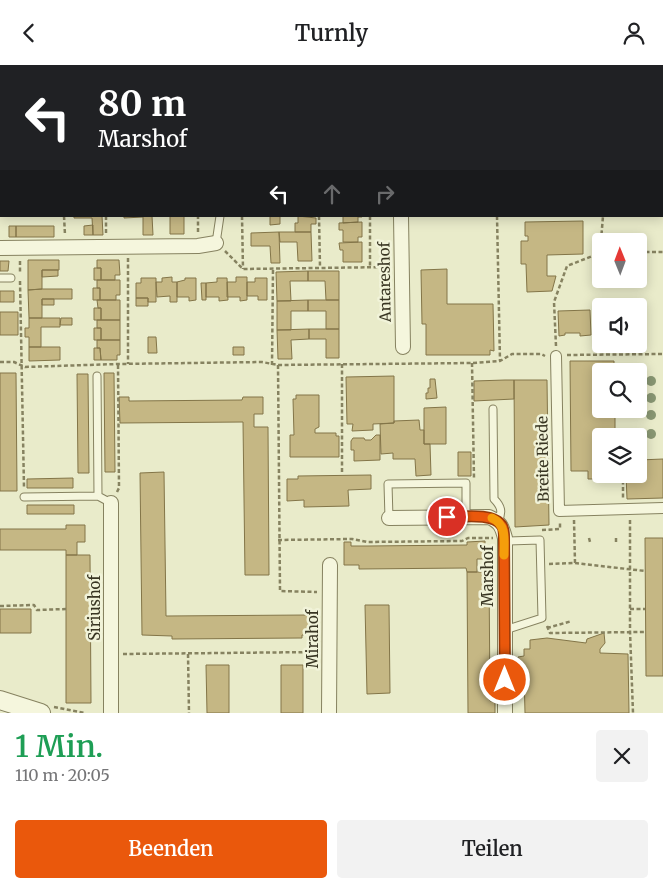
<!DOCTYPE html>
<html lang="de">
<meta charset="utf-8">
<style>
body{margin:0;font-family:Merriweather,serif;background:#f2f2f2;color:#202124;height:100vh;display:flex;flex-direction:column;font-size:19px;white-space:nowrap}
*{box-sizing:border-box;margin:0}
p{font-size:16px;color:#757577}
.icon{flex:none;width:28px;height:28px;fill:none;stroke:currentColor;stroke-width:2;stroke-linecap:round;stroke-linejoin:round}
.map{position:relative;height:648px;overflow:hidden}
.panel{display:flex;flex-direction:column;background:#fff;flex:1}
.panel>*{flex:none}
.top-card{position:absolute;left:0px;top:0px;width:664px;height:152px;box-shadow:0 2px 12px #0003;background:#202124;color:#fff;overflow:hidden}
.needle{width:32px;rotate:359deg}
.fabs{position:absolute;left:592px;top:168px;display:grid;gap:10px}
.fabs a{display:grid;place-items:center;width:55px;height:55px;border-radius:5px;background:#fff;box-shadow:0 2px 12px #0003;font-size:25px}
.pin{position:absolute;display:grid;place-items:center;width:42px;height:42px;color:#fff;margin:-21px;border:2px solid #fff;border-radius:50%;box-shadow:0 1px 5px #0007}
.me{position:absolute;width:55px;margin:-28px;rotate:0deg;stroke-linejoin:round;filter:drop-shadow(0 0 4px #0008)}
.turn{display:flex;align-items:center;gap:18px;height:105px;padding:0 15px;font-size:22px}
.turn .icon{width:65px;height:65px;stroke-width:2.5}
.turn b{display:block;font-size:35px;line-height:42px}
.lanes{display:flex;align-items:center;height:48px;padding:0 15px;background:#0003;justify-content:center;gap:25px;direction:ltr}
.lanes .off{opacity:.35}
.round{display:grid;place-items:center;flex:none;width:52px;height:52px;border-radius:5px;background:#f2f2f2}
.head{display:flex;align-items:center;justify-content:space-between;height:85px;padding:0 15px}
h1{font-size:30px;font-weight:600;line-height:38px;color:#1e9e55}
.primary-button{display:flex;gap:10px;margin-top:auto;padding:10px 15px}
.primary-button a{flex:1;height:58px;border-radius:5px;background:#ea580c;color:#fff;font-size:20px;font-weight:600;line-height:58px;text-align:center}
.primary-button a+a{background:#f2f2f2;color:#202124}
header{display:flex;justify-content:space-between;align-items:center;height:65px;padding:0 15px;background:#fff;font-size:22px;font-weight:600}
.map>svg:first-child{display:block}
.building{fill:#c5b784;stroke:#837548}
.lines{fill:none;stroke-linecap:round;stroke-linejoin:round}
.service-casing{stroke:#868260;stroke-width:9}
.pedestrian-casing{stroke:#868260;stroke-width:12}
.minor-casing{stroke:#868260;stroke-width:16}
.tertiary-casing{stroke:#868260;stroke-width:20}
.path{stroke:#868260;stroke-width:2.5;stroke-dasharray:4 2.5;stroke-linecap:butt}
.service{stroke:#f5f6dd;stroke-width:7}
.pedestrian{stroke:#f5f6dd;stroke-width:10}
.minor{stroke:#f5f6dd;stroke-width:14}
.tertiary{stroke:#f5f6dd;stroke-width:18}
.tree{fill:#899773}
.route-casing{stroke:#983908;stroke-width:12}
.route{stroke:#ea580c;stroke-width:9}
.slow{stroke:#f59e0b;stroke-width:9}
.labels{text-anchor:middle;stroke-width:5;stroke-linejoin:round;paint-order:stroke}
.street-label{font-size:15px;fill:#383522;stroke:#f1f3d9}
</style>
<header><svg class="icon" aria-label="back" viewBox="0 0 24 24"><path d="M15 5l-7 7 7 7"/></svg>Turnly<svg class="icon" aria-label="person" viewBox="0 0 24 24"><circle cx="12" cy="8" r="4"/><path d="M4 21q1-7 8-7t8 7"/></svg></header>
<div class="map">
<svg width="663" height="648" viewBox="0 0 663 648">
<rect width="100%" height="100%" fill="#e9ebca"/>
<!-- building -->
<path class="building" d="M487,0H578V1H487Z
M74,151H102L103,170H93L92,153H74Z
M124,151H152L153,170H143V152L124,153Z
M170,151H184V169H170Z
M270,151H280V159L270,160Z
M298,151L316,153V159H311V167H295V158H298Z
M343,151H362V152H358V157L343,158Z
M583,156V189L547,190V211H556L552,226L527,227L526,199H521V176H528V171H525V157Z
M362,157V172H358V177H343V165H339V158Z
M93,160V170H84V161Z
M9,161H16V172H9Z
M16,161H54V172H16Z
M279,167L280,198H271L270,181H251V168Z
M279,167H311L312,196H298L297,177H280Z
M362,177V197H343V185H340L339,178Z
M28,195H59V205H42V224L28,225Z
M97,195H119L120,210H115V215H101V203H97Z
M0,196H9L8,206H0Z
M94,203H101V215H94Z
M447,204V239H493L494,286L490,285V290H426V259H422L421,205Z
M42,205H58V211L42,212Z
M308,206H339V235H326L325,216H308Z
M308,206V216H290L291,236H277L276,207Z
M172,212V217H177V237H170V231L157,232L156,217H162V213Z
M236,212H247V235L240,236V232H227V217H236Z
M141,213H156V237H148V233H136V218H141Z
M185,213H196V235L189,236V232H177V217L185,215Z
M217,213H227L228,235L219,236V232H206V218L217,217Z
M255,213H267V235H258V231H247V217H255Z
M97,215H120V230H116V235H100V223H97Z
M201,218H206V235H202Z
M93,223H100V235H93Z
M42,224H72V234H42V253H29L28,225Z
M0,226H14V237H0Z
M136,233H148V241H136Z
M42,234H54V240H42Z
M97,235H120V255H101V243H98Z
M308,235H339V264H326V246H308Z
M308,235V246H291V265H277V236Z
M94,243H101V255H94Z
M590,245L591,270L580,271V268H565V270L559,271L558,246Z
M0,247H18V270H0Z
M29,253H60V262H41V282H29V272H25V263H29Z
M61,253H72V260H60Z
M97,255H120V275H101V263H97Z
M94,263H101V275H94Z
M309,264H339V293H326V274H309Z
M309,264V274L291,275L292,294H278L277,265Z
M148,272H156L157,288H148Z
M97,275H120V290H117V295H101L100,283H97Z
M29,282H60V295L29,296Z
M233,282H244V290H233Z
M94,283H100L101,295H94Z
M570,296H614V306H601V344H615V371H601V409H612V414H588V406H571Z
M0,308H16L17,426H0Z
M104,308H114L115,407H105Z
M77,309H88L89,408H78Z
M394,311V358L373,359V365L352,366L353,359H347L346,312Z
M430,314H435L437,333L426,334V328H428V323H430Z
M505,315H514V334L474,336V316Z
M514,315H547L549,460L515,462Z
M296,330H319V362L315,364V368H336V371H339V392H290V370H294L293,334H296Z
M119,332H129V336L242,335L243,332H263V349H254V362H268L269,510H245L243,357L120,358Z
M446,342V379H424V343Z
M419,355L420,365H424V379H430L431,410L416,411L415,394H393V388L381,389L380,359L394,358V356Z
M376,370H380V395L354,396V385H351V376L353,373H364L365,375H371Z
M458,387H471V411H458Z
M663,394V433L627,434L626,409H639V395Z
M164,407L166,551L307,550V546H315V570H302V573L172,574V571L142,570L140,408Z
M371,410V424L348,425L349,441L304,442V435L287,436V414H298V411Z
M73,413V423H27V414Z
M27,440H74V449H27Z
M66,460H85V477H77V490H66V485H0V464H66Z
M645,473H663V611H646Z
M485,476V494H477V507H467L466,503L359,504V500H344V477H351V481H368L467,480V477Z
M66,490H90L91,638H66Z
M467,507H489L490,636H495V648H468Z
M365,540H389L390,628L367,629Z
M0,544H31V568H0Z
M604,568L605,578L600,584V588L628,589L629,648H525L524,608L518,607V592L524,591V584H530V575L547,573L586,578L587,574Z
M206,600H229V648H207Z
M281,600H303V648H281Z"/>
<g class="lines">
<!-- service casing -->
<g class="service-casing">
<path id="service" d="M216,178L220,151
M0,213H11
M97,311L98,431
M493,344L494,434C501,441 503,447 498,456
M24,432L98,431L111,438
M389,453L388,419L466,418V452
M504,476L540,475L542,553L505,565"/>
</g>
<!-- pedestrian casing -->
<g class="pedestrian-casing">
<path id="pedestrian" d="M556,291L559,446L663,443"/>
</g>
<!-- minor casing -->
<g class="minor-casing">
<path id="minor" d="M594,0V1
M401,151L403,282
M0,183L198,181L216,178
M111,438V648
M389,453L489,452C500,457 502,461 505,473V648
M329,648L330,500"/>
</g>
<!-- tertiary casing -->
<g class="tertiary-casing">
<path id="tertiary" d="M107,0L110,1
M662,118H663
M0,635L41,648"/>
</g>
<!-- path -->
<path class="path" d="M249,0V1
M376,0V1
M473,0V1
M34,1V0
M662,27H663
M0,55H1
M0,130H1
M64,151L65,170
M106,151V170
M242,151L243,204
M319,151L320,202
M370,151V202
M497,151L500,296
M198,167V151
M225,186L243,204L390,202
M639,187H663
M128,193V299
M20,196V208
M20,216L24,423
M556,281L554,237L567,201L600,188L603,151
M567,290L663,289
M0,297H14L25,302L118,299L262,297L278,300L472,298L500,296L512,289H541L545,291
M472,298L474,414
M342,299V408
M272,300L273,204
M278,300L280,526L317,527
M623,409V435
M117,427L119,423L118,299
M574,455L575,498
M630,455V566L633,648
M542,465L560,464V457
M589,473L590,477
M278,475L352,474L367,477L462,476L468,473H493
M616,477V473
M549,499L575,498L645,506
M0,541L34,540L37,545L66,544
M90,544H100
M630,544H645
M547,561L550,568L645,567
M547,563L572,556
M123,589L317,587
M188,589L189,648
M54,642L85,648"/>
<!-- service -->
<use href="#service" class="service"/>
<!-- pedestrian -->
<use href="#pedestrian" class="pedestrian"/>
<!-- minor -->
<use href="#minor" class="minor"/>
<!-- tertiary -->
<use href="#tertiary" class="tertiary"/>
</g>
<!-- trees -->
<g class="tree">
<circle cx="651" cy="316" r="5"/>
<circle cx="651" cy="333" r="5"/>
<circle cx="651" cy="350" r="5"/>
<circle cx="651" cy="369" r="5"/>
</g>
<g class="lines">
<!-- route casing -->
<g class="route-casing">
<path id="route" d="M447,452C461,452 494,447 502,461C504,464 504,469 504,473L505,615"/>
</g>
<!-- route -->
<use href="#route" class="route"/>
<!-- slow -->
<path class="slow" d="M492,453C507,460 504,475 504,490"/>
</g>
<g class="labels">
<!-- street labels -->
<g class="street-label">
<text transform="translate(385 217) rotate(-91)" y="5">Antareshof</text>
<text transform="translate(543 394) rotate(-91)" y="5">Breite Riede</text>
<text transform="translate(488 511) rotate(-90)" y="5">Marshof</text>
<text transform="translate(95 543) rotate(-90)" y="5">Siriushof</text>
<text transform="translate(313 574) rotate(-90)" y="5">Mirahof</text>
</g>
</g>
</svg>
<div class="fabs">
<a><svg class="needle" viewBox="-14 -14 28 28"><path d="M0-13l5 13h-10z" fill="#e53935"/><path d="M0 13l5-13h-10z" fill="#757577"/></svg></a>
<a><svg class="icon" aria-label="sound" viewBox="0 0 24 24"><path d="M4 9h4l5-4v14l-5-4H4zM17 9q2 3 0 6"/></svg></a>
<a><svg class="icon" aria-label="search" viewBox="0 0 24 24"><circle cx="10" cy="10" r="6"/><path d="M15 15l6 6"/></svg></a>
<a><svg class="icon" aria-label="layers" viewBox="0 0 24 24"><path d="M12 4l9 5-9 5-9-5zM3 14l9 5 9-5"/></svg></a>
</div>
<div class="pin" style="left:447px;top:452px;background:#d93025"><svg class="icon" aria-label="arrive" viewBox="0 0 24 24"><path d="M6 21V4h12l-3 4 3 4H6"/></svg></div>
<svg class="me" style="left:505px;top:615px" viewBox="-20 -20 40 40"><circle r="17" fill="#ea580c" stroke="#fff" stroke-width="3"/><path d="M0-11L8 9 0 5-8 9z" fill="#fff"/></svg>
<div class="top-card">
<div class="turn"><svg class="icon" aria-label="left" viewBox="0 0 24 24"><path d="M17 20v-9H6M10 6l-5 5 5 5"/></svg><div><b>80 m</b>Marshof</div></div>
<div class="lanes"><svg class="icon" aria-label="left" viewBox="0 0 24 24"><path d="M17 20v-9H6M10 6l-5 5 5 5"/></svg><svg class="icon off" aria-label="ahead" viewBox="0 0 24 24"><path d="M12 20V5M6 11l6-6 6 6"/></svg><svg class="icon off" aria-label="right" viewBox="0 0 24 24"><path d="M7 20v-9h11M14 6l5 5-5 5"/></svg></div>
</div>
</div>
<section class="panel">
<div class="head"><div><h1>1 Min.</h1><p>110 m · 20:05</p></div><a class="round"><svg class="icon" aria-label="close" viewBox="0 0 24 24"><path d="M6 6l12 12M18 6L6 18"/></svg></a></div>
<div class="primary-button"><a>Beenden</a><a>Teilen</a></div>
</section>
